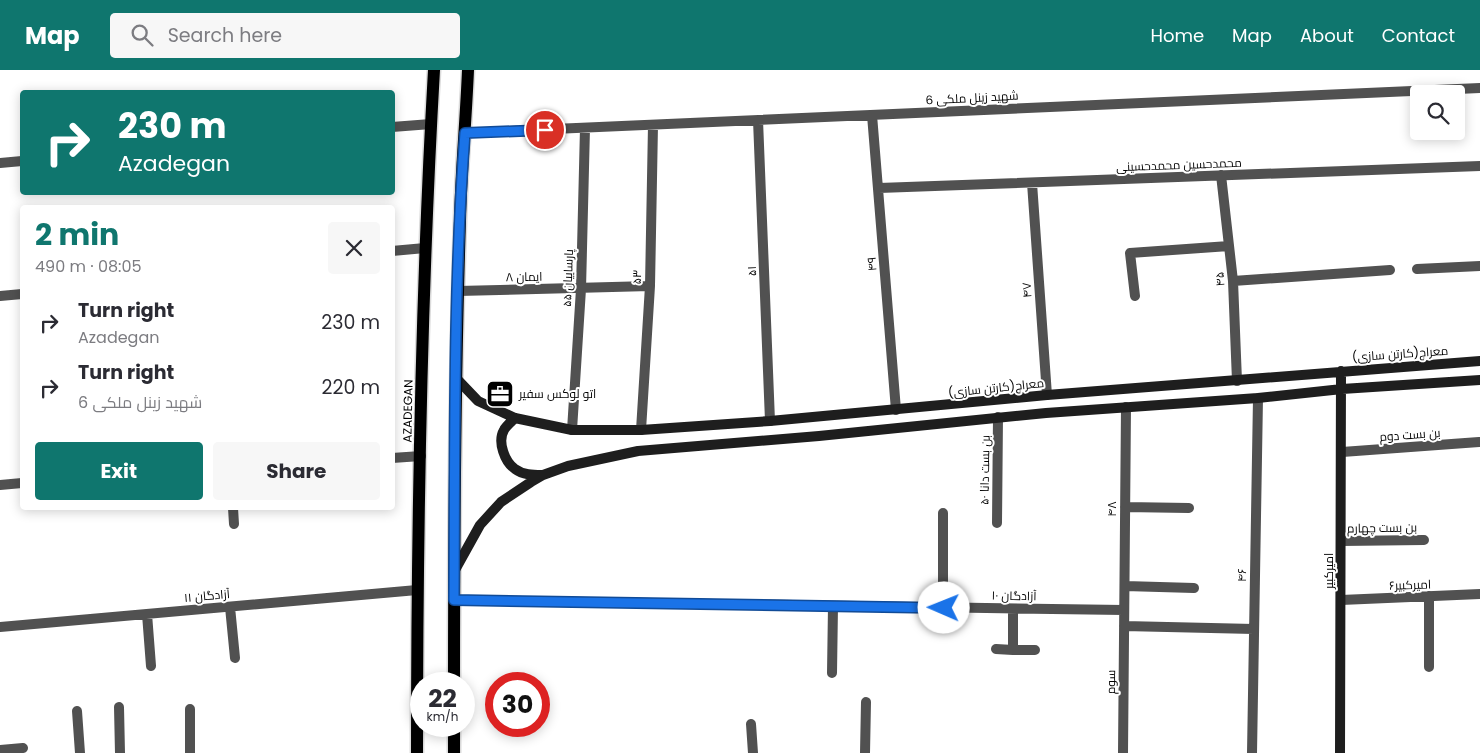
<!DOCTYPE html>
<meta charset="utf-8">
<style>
body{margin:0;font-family:Poppins,Cairo,sans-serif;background:#f7f7f7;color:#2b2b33;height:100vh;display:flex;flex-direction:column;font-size:19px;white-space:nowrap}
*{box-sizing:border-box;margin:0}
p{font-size:16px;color:#7c7c81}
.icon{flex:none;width:28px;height:28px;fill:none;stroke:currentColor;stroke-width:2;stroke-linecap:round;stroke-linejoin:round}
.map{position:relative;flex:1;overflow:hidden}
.drawer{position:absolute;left:20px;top:135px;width:375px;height:305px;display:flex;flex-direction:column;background:#fff;border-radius:5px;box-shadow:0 2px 12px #0003}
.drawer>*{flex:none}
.banner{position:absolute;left:20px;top:20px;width:375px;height:105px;border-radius:5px;box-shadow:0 2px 12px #0003;background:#0f766e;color:#fff;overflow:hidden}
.controls{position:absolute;left:1410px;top:15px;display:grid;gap:10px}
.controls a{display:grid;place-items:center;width:55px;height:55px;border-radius:5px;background:#fff;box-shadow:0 2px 12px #0003;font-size:25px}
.speed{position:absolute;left:410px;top:602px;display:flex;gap:10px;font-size:25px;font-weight:700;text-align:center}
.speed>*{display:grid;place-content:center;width:65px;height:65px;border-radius:50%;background:#fff;box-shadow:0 2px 12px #0003;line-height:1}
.speed small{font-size:12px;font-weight:400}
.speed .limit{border:8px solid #d22;background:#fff;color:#111}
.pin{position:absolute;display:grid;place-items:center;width:42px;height:42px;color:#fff;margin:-21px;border:2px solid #fff;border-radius:50%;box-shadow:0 1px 5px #0007}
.me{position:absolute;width:55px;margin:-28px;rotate:271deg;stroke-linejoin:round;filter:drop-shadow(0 0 4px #0008)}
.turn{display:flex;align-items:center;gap:18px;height:105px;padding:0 15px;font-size:22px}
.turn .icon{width:65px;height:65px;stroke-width:2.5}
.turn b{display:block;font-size:35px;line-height:42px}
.round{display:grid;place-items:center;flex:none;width:52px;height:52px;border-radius:5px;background:#f7f7f7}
.headline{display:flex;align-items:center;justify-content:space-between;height:85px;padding:0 15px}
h1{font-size:30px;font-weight:700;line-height:38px;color:#0f766e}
.button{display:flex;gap:10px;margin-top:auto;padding:10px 15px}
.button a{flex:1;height:58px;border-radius:5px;background:#0f766e;color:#fff;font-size:20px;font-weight:700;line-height:58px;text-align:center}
.button a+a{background:#f7f7f7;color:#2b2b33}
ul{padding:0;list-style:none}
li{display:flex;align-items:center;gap:15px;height:65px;padding:0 15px}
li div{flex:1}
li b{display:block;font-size:19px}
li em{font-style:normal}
header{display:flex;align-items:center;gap:30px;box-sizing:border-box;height:70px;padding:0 25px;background:#0f766e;color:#fff}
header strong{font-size:24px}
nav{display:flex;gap:28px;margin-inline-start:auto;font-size:18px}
.search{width:350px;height:45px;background:#f7f7f7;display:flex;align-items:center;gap:12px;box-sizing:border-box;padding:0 18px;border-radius:5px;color:#7c7c81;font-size:19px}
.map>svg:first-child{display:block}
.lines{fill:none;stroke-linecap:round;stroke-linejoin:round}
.primary-casing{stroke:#dbdbdb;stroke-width:15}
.street{stroke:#515151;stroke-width:10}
.secondary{stroke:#1e1e1e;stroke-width:10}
.primary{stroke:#000;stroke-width:12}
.route-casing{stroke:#114b97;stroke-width:12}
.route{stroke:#1a73e8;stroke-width:9}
.labels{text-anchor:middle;stroke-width:4;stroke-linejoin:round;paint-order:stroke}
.street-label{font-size:12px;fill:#000;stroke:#fff}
.poi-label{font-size:12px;fill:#000;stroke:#fff;text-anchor:start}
</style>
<header>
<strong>Map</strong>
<div class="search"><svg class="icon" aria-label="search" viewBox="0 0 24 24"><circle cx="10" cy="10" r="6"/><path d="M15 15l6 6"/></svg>Search here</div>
<nav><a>Home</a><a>Map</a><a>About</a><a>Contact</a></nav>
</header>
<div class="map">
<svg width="1480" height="683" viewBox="0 0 1480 683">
<rect width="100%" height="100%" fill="#fff"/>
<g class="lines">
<!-- primary casing -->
<g class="primary-casing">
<path id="primary" d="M454,614C454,460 455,305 460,151C461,101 466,50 468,0
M417,683C417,455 421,227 434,0
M454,683V656"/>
</g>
<!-- street -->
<path class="street" d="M872,45L896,340
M758,50L770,351
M392,57L431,54
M465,63L1480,18
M0,93L22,91
M1221,105L1233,211L1237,311
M1032,113L1047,325
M879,118L1480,96
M392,181L425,178
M1417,199L1480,196
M1233,211L1390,200
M458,221L650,216
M0,226L22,224
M1135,226L1130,183L1229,176
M572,360L581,219L585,58
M641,360L650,216L653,55
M1342,382L1479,372
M392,388L421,386
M0,415L22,413
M1125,437L1189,438
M233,438L234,454
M943,443V537
M997,453L998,347
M1341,471L1424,470
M1125,516L1194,518
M1429,526V597
M454,530L1124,540
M1341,530L1480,524
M230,537L235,588
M147,544L151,596
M1124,556L1254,559
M0,557L417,520
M996,579L1013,580V539
M1013,580H1035
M832,603L833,536
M119,637L120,683
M190,639V683
M77,641L80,683
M751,654L753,683
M0,680L23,678
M865,683L866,632
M1123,683L1126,337
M1252,683L1258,328"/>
<!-- secondary -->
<path class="secondary" d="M456,308L478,331L515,348L572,360H641L770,351L1047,325L1480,291
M515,348C511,352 506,356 504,360C497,372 505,392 515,399C523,405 533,405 542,405
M455,500L480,455L501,432L531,412L543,405L568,396L638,381L819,366L1046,343L1258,328L1342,319L1480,310
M1340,683L1341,301"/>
<!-- primary -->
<use href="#primary" class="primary"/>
</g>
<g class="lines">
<!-- route casing -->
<g class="route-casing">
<path id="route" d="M545,60L465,63C453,218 455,374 454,530L944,538"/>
</g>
<!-- route -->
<use href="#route" class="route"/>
</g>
<!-- icons -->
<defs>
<g id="office-square" transform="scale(1.4375)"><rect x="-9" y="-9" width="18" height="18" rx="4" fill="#000" stroke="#fff"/><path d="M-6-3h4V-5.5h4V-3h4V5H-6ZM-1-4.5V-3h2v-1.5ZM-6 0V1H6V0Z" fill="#fff"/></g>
</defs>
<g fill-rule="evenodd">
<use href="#office-square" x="500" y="324"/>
</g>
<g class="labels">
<!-- street labels -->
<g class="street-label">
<text transform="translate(972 28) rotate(-3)" y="4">6 شهید زینل ملکی</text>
<text transform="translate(1179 95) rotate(-2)" y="4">محمدحسین محمدحسینی</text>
<text transform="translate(872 194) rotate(-95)" y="4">۴۹</text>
<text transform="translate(752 201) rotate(-92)" y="4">۵۱</text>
<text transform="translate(524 207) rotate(-1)" y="4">۸ ایمان</text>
<text transform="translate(637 207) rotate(-88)" y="4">۵۳</text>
<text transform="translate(568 208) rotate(-88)" y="4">پارساییان ۵۵</text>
<text transform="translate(1220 209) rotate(-95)" y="4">۴۵</text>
<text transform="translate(1027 220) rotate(-94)" y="4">۴۷</text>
<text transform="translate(1400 284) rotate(-4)" y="4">معراج(کارتن سازی)</text>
<text transform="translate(996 318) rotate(-6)" y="4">معراج(کارتن سازی)</text>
<text transform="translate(408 341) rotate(-89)" y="4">AZADEGAN</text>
<text transform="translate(1410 365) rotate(-4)" y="4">بن بست دوم</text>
<text transform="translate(985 400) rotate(-89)" y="4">بن بست دانا ۵۰</text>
<text transform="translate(1112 439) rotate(-90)" y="4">۴۸</text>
<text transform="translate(1382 458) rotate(-1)" y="4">بن بست چهارم</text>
<text transform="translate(1329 501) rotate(-90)" y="4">امیرکبیر</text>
<text transform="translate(1242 505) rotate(-89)" y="4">۴۶</text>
<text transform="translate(1410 515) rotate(-2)" y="4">امیرکبیر۶</text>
<text transform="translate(207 526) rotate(-5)" y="4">۱۱ آزادگان</text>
<text transform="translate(1014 526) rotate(1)" y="4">۱۰ آزادگان</text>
<text transform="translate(1111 612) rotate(-89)" y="4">سوم</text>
</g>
<!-- poi labels -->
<g class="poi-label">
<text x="519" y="328">اتو لوکس سفیر</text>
</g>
</g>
</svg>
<div class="controls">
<a><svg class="icon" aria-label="search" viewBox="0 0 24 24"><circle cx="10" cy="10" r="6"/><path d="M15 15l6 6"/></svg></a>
</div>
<div class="speed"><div>22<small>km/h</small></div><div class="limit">30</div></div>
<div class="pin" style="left:545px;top:60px;background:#d93025"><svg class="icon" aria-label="arrive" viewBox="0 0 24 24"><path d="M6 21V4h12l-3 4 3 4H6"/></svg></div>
<svg class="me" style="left:944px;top:538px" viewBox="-20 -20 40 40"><circle r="19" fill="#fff"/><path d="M0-13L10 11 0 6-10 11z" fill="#1a73e8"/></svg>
<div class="banner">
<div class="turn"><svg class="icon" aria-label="right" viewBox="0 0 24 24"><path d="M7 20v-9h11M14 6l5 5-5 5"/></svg><div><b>230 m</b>Azadegan</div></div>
</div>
<section class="drawer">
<div class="headline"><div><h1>2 min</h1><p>490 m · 08:05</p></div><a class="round"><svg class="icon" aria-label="close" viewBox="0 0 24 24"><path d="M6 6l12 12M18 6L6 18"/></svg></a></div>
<ul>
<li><svg class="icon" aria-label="right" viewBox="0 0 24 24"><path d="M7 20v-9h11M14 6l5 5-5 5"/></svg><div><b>Turn right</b><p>Azadegan</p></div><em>230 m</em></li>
<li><svg class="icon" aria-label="right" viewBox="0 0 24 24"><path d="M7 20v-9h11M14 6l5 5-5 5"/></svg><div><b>Turn right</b><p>6 شهید زینل ملکی</p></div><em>220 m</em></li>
</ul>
<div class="button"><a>Exit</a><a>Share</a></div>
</section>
</div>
